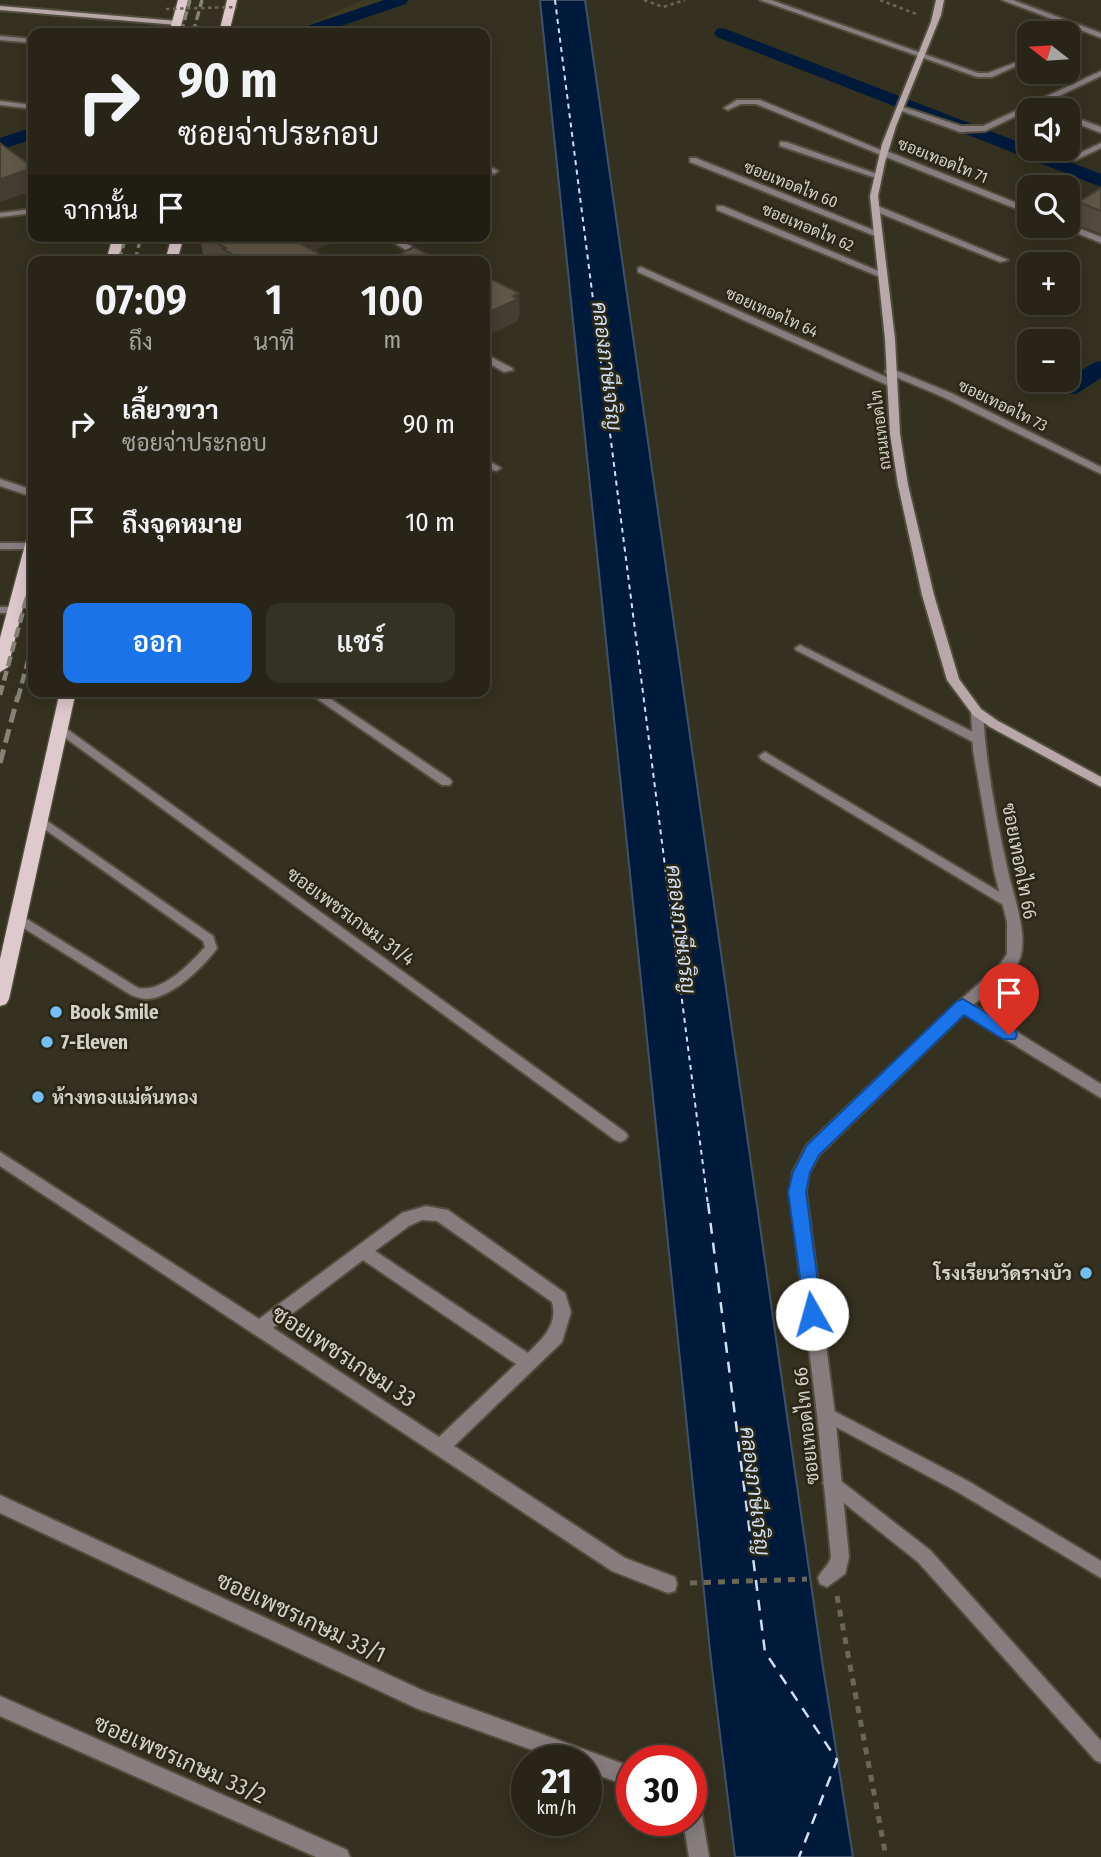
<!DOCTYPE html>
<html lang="th">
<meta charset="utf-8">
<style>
body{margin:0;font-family:"Fira Sans Condensed",Sarabun,sans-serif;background:#343125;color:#f1f3f6;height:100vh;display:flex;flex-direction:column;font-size:26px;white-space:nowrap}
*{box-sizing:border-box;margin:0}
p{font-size:23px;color:#a5a5a2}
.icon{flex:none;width:38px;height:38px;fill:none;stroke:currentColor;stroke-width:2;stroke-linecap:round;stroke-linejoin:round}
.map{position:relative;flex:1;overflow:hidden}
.details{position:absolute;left:28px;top:256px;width:462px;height:441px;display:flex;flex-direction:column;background:#282518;border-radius:14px;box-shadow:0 4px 18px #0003,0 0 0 2px #444237}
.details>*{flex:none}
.banner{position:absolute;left:28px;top:28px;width:462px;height:214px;border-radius:14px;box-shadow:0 4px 18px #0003,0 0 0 2px #444237;background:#282518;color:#f1f3f6;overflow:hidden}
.needle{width:46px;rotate:287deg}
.buttons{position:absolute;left:1017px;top:21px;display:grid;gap:14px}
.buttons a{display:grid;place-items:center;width:63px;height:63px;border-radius:14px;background:#282518;box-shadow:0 4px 18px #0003,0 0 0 2px #444237;font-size:35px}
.speed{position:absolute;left:511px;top:1745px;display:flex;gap:14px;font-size:35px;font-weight:700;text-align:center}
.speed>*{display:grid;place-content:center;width:91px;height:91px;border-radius:50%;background:#282518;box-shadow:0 4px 18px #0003,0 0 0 2px #444237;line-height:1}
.speed small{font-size:18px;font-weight:400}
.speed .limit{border:10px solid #d22;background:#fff;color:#111}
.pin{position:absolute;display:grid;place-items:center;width:60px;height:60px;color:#fff;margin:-72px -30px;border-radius:50% 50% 50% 0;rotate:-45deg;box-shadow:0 0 7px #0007}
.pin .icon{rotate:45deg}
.me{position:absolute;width:77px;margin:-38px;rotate:353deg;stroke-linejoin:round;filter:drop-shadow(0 0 5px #0008)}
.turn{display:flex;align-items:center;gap:24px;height:147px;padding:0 35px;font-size:32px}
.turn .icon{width:91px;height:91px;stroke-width:2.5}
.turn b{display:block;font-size:49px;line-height:60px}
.then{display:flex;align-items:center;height:66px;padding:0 35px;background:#0003;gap:14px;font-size:26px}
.eta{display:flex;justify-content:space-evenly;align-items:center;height:119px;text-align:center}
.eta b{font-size:42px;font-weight:600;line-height:49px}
.button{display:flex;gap:14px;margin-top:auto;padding:14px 35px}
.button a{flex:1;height:80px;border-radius:14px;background:#1a73e8;color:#fff;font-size:28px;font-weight:600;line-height:80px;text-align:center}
.button a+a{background:#343125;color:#f1f3f6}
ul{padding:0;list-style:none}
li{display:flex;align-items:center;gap:21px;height:98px;padding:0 35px}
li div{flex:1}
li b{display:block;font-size:26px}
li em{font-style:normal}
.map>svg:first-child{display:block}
.built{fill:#3f3a22}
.water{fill:#001a3c;stroke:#405166;stroke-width:2}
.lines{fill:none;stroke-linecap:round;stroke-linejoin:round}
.canal{fill:#001a3c;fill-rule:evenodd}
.ferry-far1{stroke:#d0dff2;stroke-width:2;stroke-dasharray:5 4.5;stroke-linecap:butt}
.ferry{stroke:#d0dff2;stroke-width:2.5;stroke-dasharray:11 9;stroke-linecap:butt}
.lane-casing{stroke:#524e3e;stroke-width:4}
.street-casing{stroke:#524e3e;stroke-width:4}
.secondary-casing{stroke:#524e3e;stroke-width:4}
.primary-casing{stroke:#524e3e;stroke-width:3}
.path-far1{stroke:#6a6758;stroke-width:2.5;stroke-dasharray:3.5 3.5;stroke-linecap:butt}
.path{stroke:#6a6758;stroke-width:5;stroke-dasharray:7 7;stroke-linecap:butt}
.lane{fill:#877d7e;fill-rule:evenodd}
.street{fill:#877d7e;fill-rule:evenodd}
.secondary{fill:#b8a8aa;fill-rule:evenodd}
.primary{fill:#dec9cc;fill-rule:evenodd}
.rail-far2{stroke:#868376;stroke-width:3.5;stroke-dasharray:9 4.5;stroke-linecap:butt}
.rail-far1{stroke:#868376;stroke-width:4.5;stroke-dasharray:10 5;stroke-linecap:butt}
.rail{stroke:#868376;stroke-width:5;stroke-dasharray:14 7;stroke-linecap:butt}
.path-bridge{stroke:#6a6758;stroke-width:2.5;stroke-dasharray:3.5 3.5;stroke-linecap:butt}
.wall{fill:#534b3d}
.shaded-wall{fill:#443d32}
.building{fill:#615747;stroke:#443d32;stroke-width:2}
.route{fill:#1a73e8;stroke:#114b97;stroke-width:2}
.poi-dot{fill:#74c0f6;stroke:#2b2717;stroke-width:2.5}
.labels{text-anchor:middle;stroke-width:5;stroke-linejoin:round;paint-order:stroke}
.far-street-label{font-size:16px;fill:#d4d2c8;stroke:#2b2717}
.street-label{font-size:19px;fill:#d4d2c8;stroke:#2b2717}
.poi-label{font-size:19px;font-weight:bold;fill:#d4d2c8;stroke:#2b2717;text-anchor:start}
.water-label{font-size:21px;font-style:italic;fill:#d0dff2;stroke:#2b2717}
.near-street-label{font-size:23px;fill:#d4d2c8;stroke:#2b2717}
</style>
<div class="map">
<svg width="1101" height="1857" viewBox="0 0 1101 1857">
<rect width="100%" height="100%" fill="#353120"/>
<!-- built -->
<path class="built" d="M363,0H386L329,33H288Z"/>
<!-- water -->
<path class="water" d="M540,0H585L822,1661L853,1857H735L711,1660Z"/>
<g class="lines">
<!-- canal -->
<path class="canal" d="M384,0H408L406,4L320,33H295L298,29Z
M723,28L1029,146V149H1036L1101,174V187L717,37L714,33L717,29Z
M33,127V139L0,150V138Z
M1101,361V378L1076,394H1060L1057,389L1060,384L1093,363Z"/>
<!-- ferry-far1 -->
<path class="ferry-far1" d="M555,0L708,1205"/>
<!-- ferry -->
<path class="ferry" d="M708,1203L765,1652L837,1760L799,1857"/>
<!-- lane casing -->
<g class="lane-casing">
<path id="lane" d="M737,100H760L888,153L881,155L756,104H741L728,110L724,108Z
M0,101L33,105V109L0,105Z
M780,142H786L880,175L873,177L780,146Z
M1101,143V148L1076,160L1069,158Z
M33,209V213L0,217V213Z
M0,543H32L33,549H0Z
M0,607H16L21,610L16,613H0Z
M800,645L983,737L985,740L983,743H975L796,650L795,648Z
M306,691H319L450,779L452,782L450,785H442Z
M765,752L1013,900L1015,903L1013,906H1005L761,759L759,756Z
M40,816L213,936L217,948L215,951C201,969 171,998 147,999C142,999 136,997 131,995L14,922L12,919L14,916H22L138,988C162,993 190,964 205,947L203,941L36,823L34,820Z
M826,1407L968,1481L1101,1561V1578L956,1491L821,1419L818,1414L821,1409Z
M831,1476L837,1478L930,1550L1101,1741V1763L1095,1760L918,1562L825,1488L823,1483L825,1478Z"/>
</g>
<!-- street casing -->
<g class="street-casing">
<path id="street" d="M760,0H771L978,73H988L1017,62L1021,64L992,77H977Z
M1002,0H1013L1101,33V38Z
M0,36L33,39V43L0,40Z
M1101,71V76L985,131L960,132L896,109L903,107L961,126H983Z
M1068,115L1101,127V133L1068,120Z
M884,150L1029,208V214L881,155V151Z
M690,158H696L883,234L875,236L690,162Z
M485,164L498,171L494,174L485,170Z
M717,206H723L888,275L880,277L717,210Z
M872,206H878L1008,260L1000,262L872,210Z
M1068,224L1101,237V243L1060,226Z
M383,236H394L435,261H424Z
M641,267L895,381L896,383L887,385L638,272V268Z
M485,354L512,368L513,370L504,372L485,361Z
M890,368L951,393L1101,467V474L943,397L886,373L885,371Z
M485,459L501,468L496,471L485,466Z
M0,479L33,490V497L0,486Z
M977,708L983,712C986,765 996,819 1008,871C1013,894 1027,931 1021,955C1016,975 988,992 973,1005L1101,1084V1098L964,1014L819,1155L809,1173L806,1192L835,1414L849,1557L845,1574L827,1587L820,1584L818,1578C821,1570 829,1566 831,1557L817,1414L790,1192L793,1172L807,1145L958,1002L999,966L1007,954V922L994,871L973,750L971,712Z
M60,724L625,1132L628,1136L625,1140L620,1142L615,1140L56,731L54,728Z
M0,1152L259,1319L402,1213L426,1206L448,1210L565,1293L571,1312L562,1342L454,1446L625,1558L675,1577L677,1584L675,1591L668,1593L612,1571L0,1166ZM422,1220L437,1221L552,1302C558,1325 543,1338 528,1353L375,1251L409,1226ZM363,1260L516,1364L439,1437L273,1328Z
M0,1495L426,1692L632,1767V1787L586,1771V1760H560L416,1708L0,1513Z
M0,1696L347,1850L350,1857H316L0,1716Z
M691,1799L698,1802L701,1809L709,1857H689L683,1820H691Z"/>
</g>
<!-- secondary casing -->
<g class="secondary-casing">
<path id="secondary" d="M936,0H944L941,15L896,126L885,162L878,196L895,339L900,434L908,485L934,595L959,679L981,709L998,721L1101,777V787L990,727L973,715L947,680L922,595L898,485L890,434L885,339L870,196L882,144L931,22Z
M0,6L177,21L181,23L177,25L0,10Z"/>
</g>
<!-- primary casing -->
<g class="primary-casing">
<path id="primary" d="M178,0H188L179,33H169Z
M227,0H237L229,33H219Z
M113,236H125L118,261H106Z
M172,236H184L177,261H165Z
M33,537V567L8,667L0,672V638L26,541Z
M60,691H76L9,999L6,1004L0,1006V959Z"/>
</g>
<!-- path-far1 -->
<path class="path-far1" d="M644,0L663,7L685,0
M880,0L919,15"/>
<!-- path -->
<path class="path" d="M690,1583L807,1579
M837,1596L886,1857"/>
<!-- lane -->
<use href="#lane" class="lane"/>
<!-- street -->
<use href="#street" class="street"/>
<!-- secondary -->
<use href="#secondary" class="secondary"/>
<!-- primary -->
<use href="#primary" class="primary"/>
<!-- rail-far2 -->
<path class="rail-far2" d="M181,33L190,0
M193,33L202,0
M119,261L126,236
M135,261L141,236"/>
<!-- rail-far1 -->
<path class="rail-far1" d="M0,695L33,575
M18,698L33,642"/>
<!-- rail -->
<path class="rail" d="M0,763L18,696"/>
<!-- path-bridge -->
<path class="path-bridge" d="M166,9L237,7"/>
</g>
<!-- wall -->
<path class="wall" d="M1101,188V234L1073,223L1078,202Z
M200,236H346L315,250L334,261H213L203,255Z"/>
<!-- shaded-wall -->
<path class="shaded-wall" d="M33,168V191L0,202V179Z
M300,236H346L303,256Z
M519,293L520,316H518V321L485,337V314Z"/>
<!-- building -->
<path class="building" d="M0,143L33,167V168L0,179Z
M1101,188V211L1078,202Z
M204,236H281L291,242L299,243L334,261H244L223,249L226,248Z
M414,247L436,259L445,255L456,261H385Z
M485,276L519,293L513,296L518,299L485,314Z"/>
<!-- route -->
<path class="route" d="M963,999L1015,1030L1017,1035L1015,1039H1003L964,1015L819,1155L810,1172L806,1192L822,1314L819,1320L812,1323L806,1320L788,1192L793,1172L807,1145L957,1001Z"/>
<!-- markers -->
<g class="poi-dot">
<circle cx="56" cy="1012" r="7"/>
<circle cx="47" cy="1042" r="7"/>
<circle cx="38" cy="1097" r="7"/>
<circle cx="1086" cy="1273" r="7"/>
</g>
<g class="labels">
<!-- far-street labels -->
<g class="far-street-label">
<text transform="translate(943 160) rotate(22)" y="6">ซอยเทอดไท 71</text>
<text transform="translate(791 184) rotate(22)" y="6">ซอยเทอดไท 60</text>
<text transform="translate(808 227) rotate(23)" y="6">ซอยเทอดไท 62</text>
<text transform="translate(772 312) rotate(24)" y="6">ซอยเทอดไท 64</text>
<text transform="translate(1003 405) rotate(26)" y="6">ซอยเทอดไท 73</text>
<text transform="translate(880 430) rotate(-97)" y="6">ถนนเทอดไท</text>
</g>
<!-- street labels -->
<g class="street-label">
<text transform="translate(1020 861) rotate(79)" y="7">ซอยเทอดไท 66</text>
<text transform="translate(351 916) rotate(36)" y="7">ซอยเพชรเกษม 31/4</text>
<text transform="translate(806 1426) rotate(-96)" y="7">ซอยเทอดไท 66</text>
</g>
<!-- poi labels -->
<g class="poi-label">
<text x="70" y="1019">Book Smile</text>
<text x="61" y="1049">7-Eleven</text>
<text x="52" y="1104">ห้างทองแม่ต้นทอง</text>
<text x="1072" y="1280" text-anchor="end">โรงเรียนวัดรางบัว</text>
</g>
<!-- water labels -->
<g class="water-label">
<text transform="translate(607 366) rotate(83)" y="7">คลองภาษีเจริญ</text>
<text transform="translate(681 929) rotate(83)" y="7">คลองภาษีเจริญ</text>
<text transform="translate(755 1491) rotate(83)" y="7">คลองภาษีเจริญ</text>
</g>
<!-- near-street labels -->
<g class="near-street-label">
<text transform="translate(344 1356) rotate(33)" y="8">ซอยเพชรเกษม 33</text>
<text transform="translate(301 1617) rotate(25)" y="8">ซอยเพชรเกษม 33/1</text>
<text transform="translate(180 1759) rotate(24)" y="8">ซอยเพชรเกษม 33/2</text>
</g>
</g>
</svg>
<div class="buttons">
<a><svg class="needle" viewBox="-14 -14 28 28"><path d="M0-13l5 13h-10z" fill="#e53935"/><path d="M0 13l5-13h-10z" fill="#a5a5a2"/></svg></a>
<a><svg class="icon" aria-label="sound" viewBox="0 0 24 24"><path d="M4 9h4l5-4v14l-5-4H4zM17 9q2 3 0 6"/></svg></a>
<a><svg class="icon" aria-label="search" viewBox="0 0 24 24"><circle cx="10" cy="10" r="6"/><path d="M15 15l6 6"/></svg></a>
<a>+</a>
<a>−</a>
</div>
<div class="speed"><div>21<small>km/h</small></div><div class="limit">30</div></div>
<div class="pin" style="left:1009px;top:1035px;background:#d93025"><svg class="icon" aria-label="arrive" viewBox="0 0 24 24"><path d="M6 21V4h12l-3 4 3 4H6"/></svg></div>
<svg class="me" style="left:812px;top:1314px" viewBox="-20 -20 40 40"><circle r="19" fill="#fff"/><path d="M0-13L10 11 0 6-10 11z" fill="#1a73e8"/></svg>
<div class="banner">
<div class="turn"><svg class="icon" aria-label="right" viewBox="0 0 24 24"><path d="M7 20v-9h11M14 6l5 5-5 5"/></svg><div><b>90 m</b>ซอยจ่าประกอบ</div></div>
<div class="then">จากนั้น<svg class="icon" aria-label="arrive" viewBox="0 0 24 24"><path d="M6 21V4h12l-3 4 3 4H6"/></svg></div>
</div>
<section class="details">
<div class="eta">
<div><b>07:09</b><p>ถึง</p></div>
<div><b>1</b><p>นาที</p></div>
<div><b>100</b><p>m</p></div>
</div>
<ul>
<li><svg class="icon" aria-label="right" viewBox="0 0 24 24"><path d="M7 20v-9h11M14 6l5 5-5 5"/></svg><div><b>เลี้ยวขวา</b><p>ซอยจ่าประกอบ</p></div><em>90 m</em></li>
<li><svg class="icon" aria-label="arrive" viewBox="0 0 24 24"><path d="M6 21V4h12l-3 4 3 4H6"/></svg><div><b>ถึงจุดหมาย</b></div><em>10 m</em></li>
</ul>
<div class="button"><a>ออก</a><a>แชร์</a></div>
</section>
</div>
